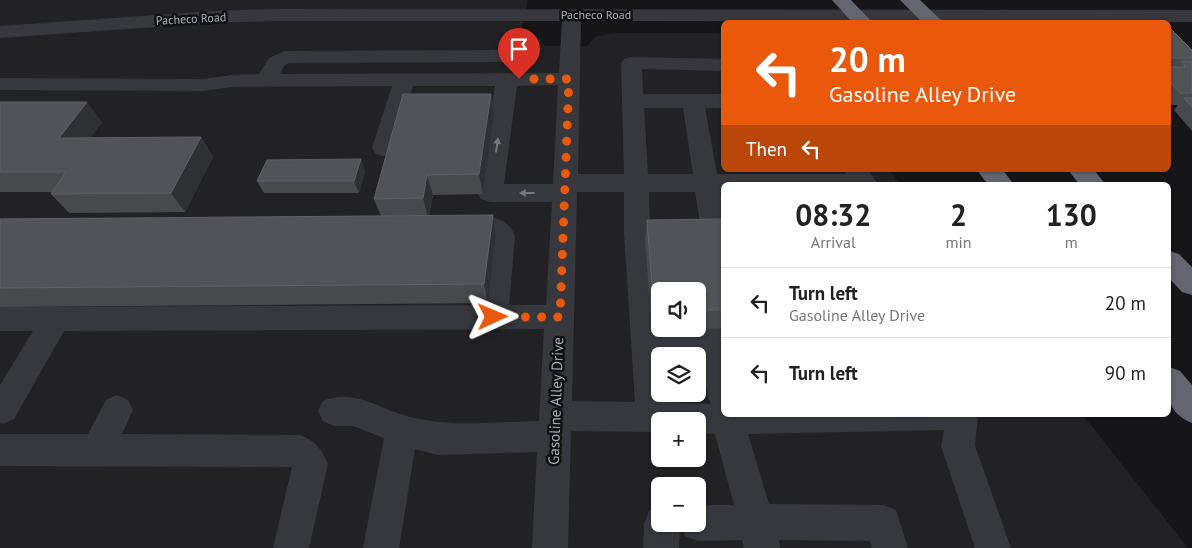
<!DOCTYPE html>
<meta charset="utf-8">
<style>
body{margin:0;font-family:"PT Sans",sans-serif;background:#f2f2f2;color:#222;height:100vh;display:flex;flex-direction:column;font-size:19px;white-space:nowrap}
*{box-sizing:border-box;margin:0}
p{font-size:16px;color:#767676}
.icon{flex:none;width:28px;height:28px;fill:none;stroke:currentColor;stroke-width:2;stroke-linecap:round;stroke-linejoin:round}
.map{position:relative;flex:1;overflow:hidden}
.sheet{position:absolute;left:721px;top:182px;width:450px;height:235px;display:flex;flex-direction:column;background:#fff;border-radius:8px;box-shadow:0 1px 4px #0004}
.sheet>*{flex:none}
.top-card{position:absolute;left:721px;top:20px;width:450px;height:152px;border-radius:8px;box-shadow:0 1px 4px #0004;background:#ea580c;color:#fff;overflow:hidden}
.buttons{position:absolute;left:651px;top:282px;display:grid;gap:10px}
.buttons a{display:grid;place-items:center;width:55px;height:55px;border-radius:8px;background:#fff;box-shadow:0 1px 4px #0004;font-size:25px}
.pin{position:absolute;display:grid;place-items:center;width:42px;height:42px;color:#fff;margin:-51px -21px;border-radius:50% 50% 50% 0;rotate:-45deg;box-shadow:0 0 5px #0007}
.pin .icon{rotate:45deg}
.me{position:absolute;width:55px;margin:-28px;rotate:89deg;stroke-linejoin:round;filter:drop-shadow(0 0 4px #0008)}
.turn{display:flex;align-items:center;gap:18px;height:105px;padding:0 25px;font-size:22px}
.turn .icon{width:65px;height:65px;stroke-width:2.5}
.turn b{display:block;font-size:35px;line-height:42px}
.then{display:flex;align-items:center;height:48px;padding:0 25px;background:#0003;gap:10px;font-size:19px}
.eta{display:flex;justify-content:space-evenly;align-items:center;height:85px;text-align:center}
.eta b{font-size:30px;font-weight:700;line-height:35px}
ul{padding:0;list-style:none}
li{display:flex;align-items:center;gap:15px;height:70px;padding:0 25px;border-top:1px solid #e0e0e0}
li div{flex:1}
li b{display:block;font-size:19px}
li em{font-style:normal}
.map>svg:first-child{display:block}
.built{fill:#222225;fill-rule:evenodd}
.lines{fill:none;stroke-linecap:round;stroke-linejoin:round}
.minor{fill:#37383d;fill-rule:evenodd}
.highway{fill:#63666e;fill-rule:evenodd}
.wall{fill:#47494d}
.shaded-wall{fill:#2f3033}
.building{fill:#525359;stroke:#5f6168}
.oneway{fill:#757881}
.route{stroke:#ea580c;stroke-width:9;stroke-dasharray:0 16.2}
.labels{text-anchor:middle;stroke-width:5;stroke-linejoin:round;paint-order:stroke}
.far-street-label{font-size:12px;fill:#a8adb8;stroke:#111113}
.street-label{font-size:15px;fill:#a8adb8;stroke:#111113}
</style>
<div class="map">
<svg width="1192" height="548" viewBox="0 0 1192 548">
<rect width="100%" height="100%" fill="#161618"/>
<!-- built -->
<path class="built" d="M0,0H528L521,32L538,36L545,46H587L595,37L612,33H724V170H889L901,185H724V415H1083L1188,548H0ZM660,291H698V329H660ZM660,356H698V394H660ZM660,421H698V459H660ZM660,486H698V524H660Z"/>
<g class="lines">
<!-- minor -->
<path class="minor" d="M275,9L1192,10V22L581,21L578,174H624L621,63L624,59L631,57L724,59V71L642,69L643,94H724V108H705L717,174H846L843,170H868L877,183L876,185H724V192H720L724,211V242L715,245L706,242L702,235L695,192H649L650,233L660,329L724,326V415H978L975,446L1011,548H975L941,446L944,430L748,434L769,504L883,505L896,510L908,548H872L870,541L779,540L780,548H744L742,540L698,541L685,536L680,524H698V505H734L715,434L698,433V421H660V432L571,431L568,548H532L537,452L438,455L415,449L399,548H363L384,438L353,426H334L323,421L318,411L323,401C353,389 374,406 403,415C447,428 493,422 539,421L544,329L64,331L14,419L3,424L0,423V385L33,331H0V307L480,305L489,237L457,236L448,233L444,226L448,219C468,213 510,211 515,238L509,305H546L552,202H490L481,199L478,193L495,86H413L396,148L392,154L384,156L376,154L372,148L392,86L232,87L203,91L0,90V78L203,79L232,75L259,74L269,58L285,51L505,50L512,52L515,56L512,60L505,62L289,63L284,66L280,74L559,73L562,21H275L212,23L0,38V26L212,11ZM558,85L553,184H504L517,86ZM644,108H683L693,174H648ZM577,192H624V233L635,402L572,401ZM662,352H701L708,397L711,404L667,402L666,394H660V356H662Z
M117,395L128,400L133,410L122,434L300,435C315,441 322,449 328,464L309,548H273L292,467L0,466V434H88L106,400Z
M660,507V524H680L679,548H643L644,524L649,511Z"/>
<!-- highway -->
<path class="highway" d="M832,0H851L872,22H852Z
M900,0H920L943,22H922Z
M977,170H1003L1014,185H988Z
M1068,170H1094L1106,185H1080Z
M1169,251L1179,254L1192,267V295L1182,292L1169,278Z
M1169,367L1180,371L1192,385V423C1165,412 1167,393 1169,367Z"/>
</g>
<!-- wall -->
<path class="wall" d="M1169,29L1192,50V131L1174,110L1178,105H1170L1169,104Z
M491,94L494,114L483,194L433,195L429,216L493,215L496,235L488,303L0,307V219L381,216L374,199Z
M0,102L102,122L90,138L201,137L213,157L185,212L69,213L51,194L52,192H0Z
M365,171L359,193H264L257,181Z
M724,219V328L698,329V291H660V329H676H652L645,239L647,220Z"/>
<!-- shaded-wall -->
<path class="shaded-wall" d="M491,94L494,114L483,194L479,174Z
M87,102L102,122L76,158L59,138Z
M201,137L213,157L185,212L171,193Z
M361,159L365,171L359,193L354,181Z
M427,175L433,195L428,218L423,198Z
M493,215L496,235L488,303L484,284Z"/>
<!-- building -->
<path class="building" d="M1169,29H1171L1192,50V58H1169Z
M1181,61H1192V93H1180L1169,81V67H1186Z
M403,94H491L479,174L427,175L423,198L374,199Z
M1184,98H1192V107Z
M0,102H87L59,138L201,137L171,193L51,194L66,172H0Z
M361,159L354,181H257L267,160Z
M493,215L484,284L0,288V219Z
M724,219V310H698V291H660V311H654L647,220Z"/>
<!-- one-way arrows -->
<defs><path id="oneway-solid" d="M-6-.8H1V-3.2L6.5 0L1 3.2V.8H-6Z" transform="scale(1.25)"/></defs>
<g class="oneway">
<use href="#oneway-solid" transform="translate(497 145) rotate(-82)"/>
<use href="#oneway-solid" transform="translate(527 193) rotate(180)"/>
</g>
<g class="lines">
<!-- route -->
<path class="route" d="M493,317H560L569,79H519"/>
</g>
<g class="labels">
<!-- far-street labels -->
<g class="far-street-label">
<text x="596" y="19">Pacheco Road</text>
<text transform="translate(191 19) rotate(-3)" y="4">Pacheco Road</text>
</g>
<!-- street labels -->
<g class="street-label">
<text transform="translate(556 401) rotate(-88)" y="5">Gasoline Alley Drive</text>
</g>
</g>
</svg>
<div class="buttons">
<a><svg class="icon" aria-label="sound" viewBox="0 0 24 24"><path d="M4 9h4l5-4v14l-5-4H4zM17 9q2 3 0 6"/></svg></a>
<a><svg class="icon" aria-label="layers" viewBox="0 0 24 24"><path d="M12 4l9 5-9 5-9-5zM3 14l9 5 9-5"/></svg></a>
<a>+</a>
<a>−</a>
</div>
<div class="pin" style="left:519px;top:79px;background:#d93025"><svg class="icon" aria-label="arrive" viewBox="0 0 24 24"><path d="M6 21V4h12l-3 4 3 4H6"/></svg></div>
<svg class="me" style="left:493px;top:317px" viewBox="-20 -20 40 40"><path d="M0-17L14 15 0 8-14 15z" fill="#ea580c" stroke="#fff" stroke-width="4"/></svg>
<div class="top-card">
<div class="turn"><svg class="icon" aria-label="left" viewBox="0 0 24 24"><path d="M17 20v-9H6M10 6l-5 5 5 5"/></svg><div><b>20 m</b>Gasoline Alley Drive</div></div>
<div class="then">Then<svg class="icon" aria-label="left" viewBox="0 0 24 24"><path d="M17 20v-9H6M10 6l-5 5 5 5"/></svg></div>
</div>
<section class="sheet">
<div class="eta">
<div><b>08:32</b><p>Arrival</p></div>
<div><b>2</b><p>min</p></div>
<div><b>130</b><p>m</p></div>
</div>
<ul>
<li><svg class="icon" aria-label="left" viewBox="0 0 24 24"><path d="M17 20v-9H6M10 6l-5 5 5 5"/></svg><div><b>Turn left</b><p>Gasoline Alley Drive</p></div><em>20 m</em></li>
<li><svg class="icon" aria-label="left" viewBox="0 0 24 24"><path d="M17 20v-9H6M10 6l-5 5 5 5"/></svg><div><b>Turn left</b></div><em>90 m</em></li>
</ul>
</section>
</div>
